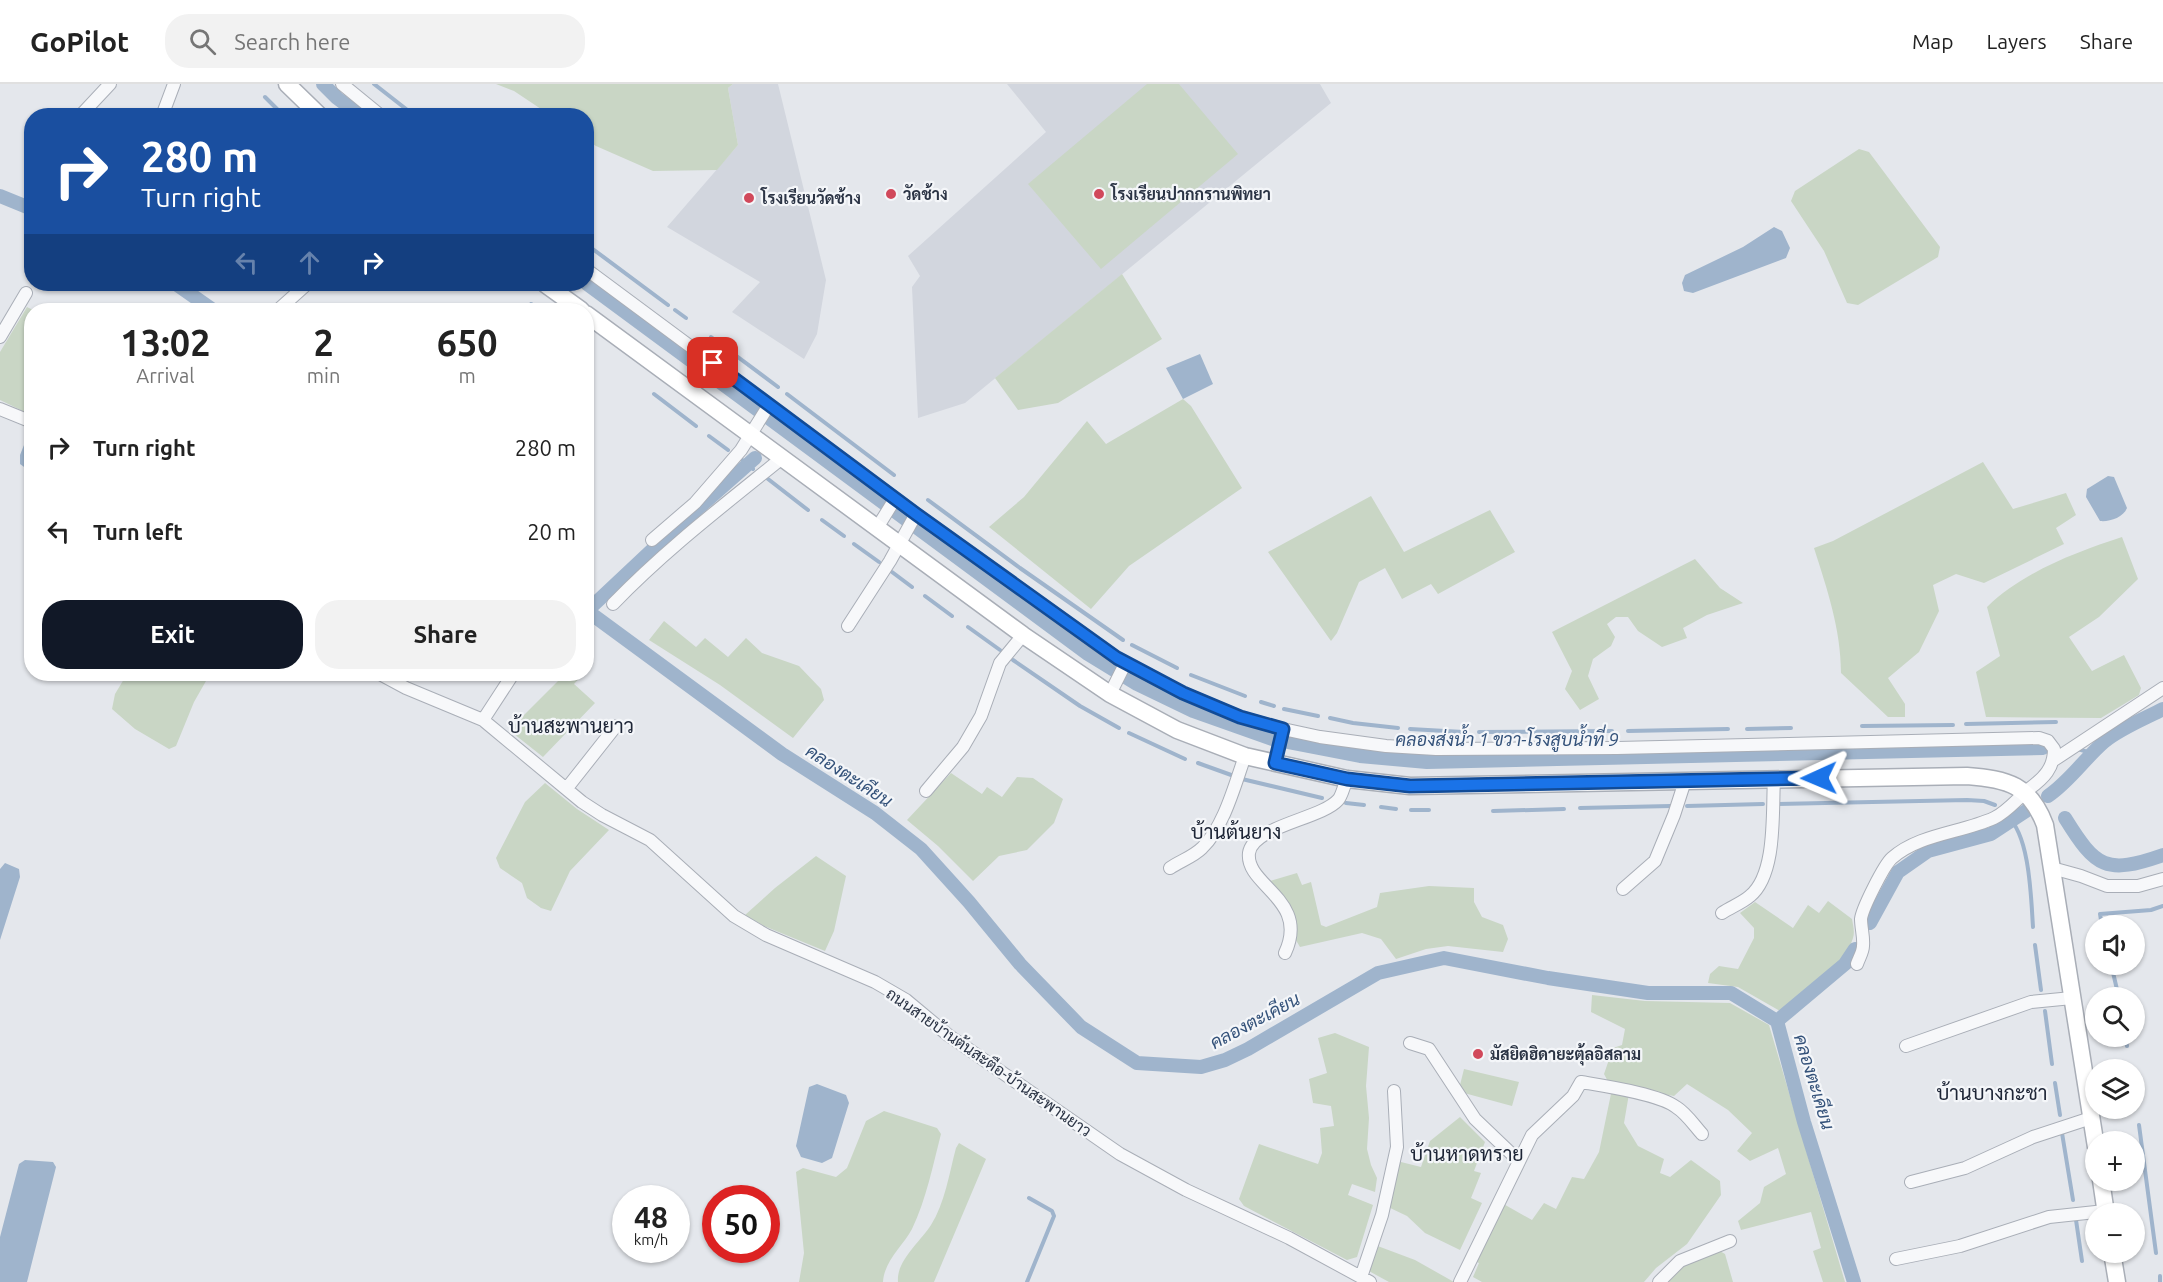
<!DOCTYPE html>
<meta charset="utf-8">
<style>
body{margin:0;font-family:Ubuntu,Sarabun,sans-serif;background:#f2f2f2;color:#222;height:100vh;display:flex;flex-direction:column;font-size:22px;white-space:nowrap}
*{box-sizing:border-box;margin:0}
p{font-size:20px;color:#767676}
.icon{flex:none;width:33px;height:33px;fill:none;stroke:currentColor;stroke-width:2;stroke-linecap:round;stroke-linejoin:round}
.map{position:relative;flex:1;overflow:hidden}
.side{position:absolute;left:24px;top:219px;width:570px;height:378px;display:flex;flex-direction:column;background:#fff;border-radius:24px;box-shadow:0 2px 4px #0004}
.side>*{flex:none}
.top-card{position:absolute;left:24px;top:24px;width:570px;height:183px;border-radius:24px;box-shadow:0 2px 4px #0004;background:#1a4fa0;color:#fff;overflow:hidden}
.tools{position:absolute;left:2085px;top:831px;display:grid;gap:12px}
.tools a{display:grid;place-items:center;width:60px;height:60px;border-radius:50%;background:#fff;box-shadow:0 2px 4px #0004;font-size:30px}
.speed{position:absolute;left:612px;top:1101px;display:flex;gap:12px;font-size:30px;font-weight:700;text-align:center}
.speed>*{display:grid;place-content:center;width:78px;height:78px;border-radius:50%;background:#fff;box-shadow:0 2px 4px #0004;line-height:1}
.speed small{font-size:15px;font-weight:400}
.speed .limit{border:9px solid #d22;background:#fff;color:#111}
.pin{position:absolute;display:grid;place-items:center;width:51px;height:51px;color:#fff;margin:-26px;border-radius:12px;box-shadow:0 3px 9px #0006}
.me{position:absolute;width:66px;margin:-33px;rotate:269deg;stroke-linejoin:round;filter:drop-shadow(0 0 4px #0008)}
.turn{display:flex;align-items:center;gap:21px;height:126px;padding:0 18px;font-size:27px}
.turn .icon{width:78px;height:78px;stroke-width:2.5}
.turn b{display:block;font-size:42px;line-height:51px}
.lanes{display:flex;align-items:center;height:57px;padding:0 18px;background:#0003;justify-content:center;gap:30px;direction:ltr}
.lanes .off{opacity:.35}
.eta{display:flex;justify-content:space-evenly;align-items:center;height:102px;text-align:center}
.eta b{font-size:36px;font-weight:600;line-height:42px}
.button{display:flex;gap:12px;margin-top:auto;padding:12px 18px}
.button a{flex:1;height:69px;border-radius:24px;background:#111827;color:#fff;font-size:24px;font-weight:600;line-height:69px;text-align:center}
.button a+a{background:#f2f2f2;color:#222}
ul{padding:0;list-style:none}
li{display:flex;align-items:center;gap:18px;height:84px;padding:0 18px}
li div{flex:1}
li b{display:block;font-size:22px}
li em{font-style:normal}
header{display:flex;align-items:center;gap:36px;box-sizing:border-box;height:84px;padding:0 30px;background:#fff;border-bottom:2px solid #e0e0e0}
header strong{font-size:28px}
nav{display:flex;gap:33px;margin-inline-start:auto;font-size:21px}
.search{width:420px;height:54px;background:#f2f2f2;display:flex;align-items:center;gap:15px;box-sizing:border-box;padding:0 21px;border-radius:24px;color:#767676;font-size:22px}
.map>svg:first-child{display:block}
.built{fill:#d2d6de}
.green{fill:#c9d6c5}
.water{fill:#9fb4cc}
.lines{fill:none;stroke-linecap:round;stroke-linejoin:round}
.stream{stroke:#9fb4cc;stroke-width:4}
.canal{stroke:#9fb4cc;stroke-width:14}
.street-casing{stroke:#a9aeb7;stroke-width:14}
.secondary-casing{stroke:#a9aeb7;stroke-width:19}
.street{stroke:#f7f8fa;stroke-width:12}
.secondary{stroke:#fff;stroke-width:16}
.route-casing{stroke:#114b97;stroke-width:15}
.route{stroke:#1a73e8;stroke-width:10}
.poi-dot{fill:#d1495b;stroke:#f4f6f9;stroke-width:2}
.labels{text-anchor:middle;stroke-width:4.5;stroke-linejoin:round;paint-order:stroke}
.poi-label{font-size:16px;font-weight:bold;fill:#2b3445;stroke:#f4f6f9;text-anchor:start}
.street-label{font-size:16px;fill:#2b3445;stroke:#f4f6f9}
.water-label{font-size:18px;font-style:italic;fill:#34527a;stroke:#f4f6f9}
.quarter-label{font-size:20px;fill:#1d2536;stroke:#f4f6f9}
</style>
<header>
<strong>GoPilot</strong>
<div class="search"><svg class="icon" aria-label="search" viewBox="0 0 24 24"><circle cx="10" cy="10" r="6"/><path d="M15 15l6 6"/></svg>Search here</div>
<nav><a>Map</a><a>Layers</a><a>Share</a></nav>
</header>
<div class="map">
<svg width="2163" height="1198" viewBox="0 0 2163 1198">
<rect width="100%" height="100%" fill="#e4e7ec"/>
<!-- built -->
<path class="built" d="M733,0H778L826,196L817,250L804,275L732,228L760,198L667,143L738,61L728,4Z
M1007,0H1320L1331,19L965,319L918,334L912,203L920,192L908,172L1046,48Z"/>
<!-- green -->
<path class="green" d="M496,0H733L728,4L738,61L717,86L653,87L596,62L587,56L586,32L550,31L514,7Z
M1147,0H1179L1238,70L1101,185L1028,100Z
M1859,65L1869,68L1940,163L1938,173L1858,221L1847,219L1824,167L1791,117L1795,107Z
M1122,190L1162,255L1058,319L1018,326L995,294Z
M27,223L33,226H32L31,331L0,316V268Z
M1183,315L1191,322L1242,404L1129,482L1091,525L989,443L1024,413L1087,337L1106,360Z
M1983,378L2013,425L2066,409L2076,431L2056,444L2064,460L1984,499L1956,490L1933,501L1939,527L1919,568L1888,594L1905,620V633H1888L1841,589C1841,545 1827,505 1814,464L1833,457Z
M1371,412L1404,468L1490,426L1515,468L1438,510L1431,500L1402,515L1385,484L1359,498L1337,549L1331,557L1268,468Z
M2122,453L2138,495L2099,533L2069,553L2092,587L2124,571L2141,604L2139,611L2101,634L1986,633L1976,588L2000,572L1987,523C2023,488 2076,468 2122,453Z
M1695,475L1720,504L1743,519L1707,531L1683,544L1687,554L1662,563L1638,547L1628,533H1616L1607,540L1615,553L1611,562L1593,575L1588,592L1599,615L1580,626L1565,605L1572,587L1552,548Z
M664,537L696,563L705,554L728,573L746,554L762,569L799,582L821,605L824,616L793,654L720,601L649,556Z
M127,590H210L194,618L176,662L169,665L135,645L112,625L115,610Z
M565,590H583L574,600L595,619L543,673L509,646Z
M951,689L982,710L987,703L1002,713L1017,693L1033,694L1063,715L1054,739L1027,766L999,772L973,797L938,762L907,736Z
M545,699L577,725L609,746L570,787L551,827L541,824L527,814L522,799L500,784L496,774L525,718Z
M816,772L846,792L834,847L825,867L764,842L745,831L775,804Z
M1297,789L1302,801L1311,798L1321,841L1326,843L1377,823L1380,809L1429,802L1474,804V818L1482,833L1503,841L1508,855L1503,868L1448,862L1426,865L1396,875L1381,855L1362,849L1300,863L1294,853L1270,797Z
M1828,817L1852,835C1853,841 1855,848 1853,854C1846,881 1801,909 1780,927L1738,903L1708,899L1710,890L1719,882L1738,885L1754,854V844L1740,829L1755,818L1793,844L1808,821L1819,829Z
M1592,911L1645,917L1730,919L1769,941L1845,1198H1823L1813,1167L1821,1164L1811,1128L1741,1146L1738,1137L1760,1119L1764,1103L1786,1090L1778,1064L1750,1077L1737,1067L1752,1049L1728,1026L1687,1000L1674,1012L1630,1004L1624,1039L1638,1062L1664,1075L1660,1089L1670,1093L1691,1076L1720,1097L1721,1111L1687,1160L1656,1184L1644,1198H1482L1473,1193L1479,1179L1470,1175L1500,1118L1532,1136L1544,1119L1556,1125L1572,1093L1584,1095L1599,1068L1612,1005L1604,990L1613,964L1622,961L1625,945L1591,928Z
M1335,949L1369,963L1366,1002L1369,1034L1367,1065L1371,1081L1377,1094L1375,1108L1352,1100L1348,1111L1373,1121L1357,1173L1347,1176L1244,1122L1239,1115L1259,1060L1318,1080L1322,1069L1320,1044L1334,1042L1331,1022L1313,1019L1309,995L1327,989L1318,954Z
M1464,985L1519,998L1512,1022L1464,1009L1460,1001Z
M884,1027L937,1044L941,1050C933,1081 926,1116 912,1145C903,1162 884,1177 883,1198H799L804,1169L796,1088L803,1084L836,1093L847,1084L866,1037Z
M1460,1033L1485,1058L1474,1087L1481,1089L1471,1114L1482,1119L1460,1166L1425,1149L1407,1132L1386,1122L1397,1077L1421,1083L1430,1057Z
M959,1059L986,1075L934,1198H898C896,1177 920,1158 931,1141C945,1119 949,1090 956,1064Z
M1375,1161L1415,1176L1454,1198H1389L1367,1186Z
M1718,1166L1725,1170L1733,1198H1663L1686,1178Z"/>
<!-- water -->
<path class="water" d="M1774,143L1782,147L1790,164L1786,174L1693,209L1684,207L1682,199L1685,191L1743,163Z
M1200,270L1213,300L1183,315L1166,284Z
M31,350H32L31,388L20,380V371L28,351Z
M2108,392L2114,393L2127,424C2123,434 2109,438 2100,437L2086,413L2087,405Z
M5,779L19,785L20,793L0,856V785Z
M817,1000L846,1011L849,1019L832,1074L822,1079L801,1073L796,1062L809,1003Z
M25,1076L53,1078L56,1083L27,1198H0V1153L19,1080Z"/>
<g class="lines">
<!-- stream -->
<path class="stream" d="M374,0L415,32
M265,13L284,32
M586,160L668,221
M504,200L510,204
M531,220L541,226
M675,226L686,234
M711,253L778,303
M654,310L696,342
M787,310L894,391
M709,352L728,366
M741,375L753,385
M768,395L808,426
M928,416L1020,484L1123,556
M822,436L844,452
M854,460L879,478
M892,488L912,503
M925,512L952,532
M968,543L1000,566
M1132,561L1177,584
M1013,576L1080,622L1119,644
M1191,591L1245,612
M1261,618L1274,622
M1284,625L1318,632
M1330,634L1353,639L1398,644
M1966,640L2056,638
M1862,642L1953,641
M1410,645L1463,648
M1747,645L1791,644
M1628,647L1728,645
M1479,648L1612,647
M1129,649L1185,675
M2078,665L2091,669
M1198,679L1234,692
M1242,695L1322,714
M1346,719L1364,721
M1777,720L1967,716L1984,717L1995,721
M1687,722L1763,720
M1381,723L1396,725
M1580,724L1671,722
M1411,726H1429
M1493,727L1564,725
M2007,732C2030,751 2031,814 2033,843
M2102,842L2100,830L2151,826L2163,822
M2035,861L2041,906
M2111,880L2119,914
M2045,927L2052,980
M2125,952L2127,962
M2055,999L2060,1031
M2134,1008L2136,1021
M2139,1041L2156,1169
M2062,1049L2073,1116
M2076,1136L2082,1177
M2160,1192V1198
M1027,1198L1054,1132L1052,1127L1029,1114"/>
<!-- canal -->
<path class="canal" d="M323,0L337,14L361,32
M0,112L32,125
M586,199L1088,570L1137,600L1193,627L1272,655L1360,672L1427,678L2043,664
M176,200L213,226
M586,526L782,670L875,729L921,765L969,818L1020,880L1081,943L1137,979L1201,983L1225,976L1248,965L1378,889L1444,874L1548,894L1648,909H1731L1777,937L1804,1038L1854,1198
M587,527L669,450L755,374
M2048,712C2070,697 2084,675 2105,657C2121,644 2144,635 2163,625
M2065,734C2096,784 2106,791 2163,771
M1870,839L1898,788L1928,767L1991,750L2026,727
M1777,937L1845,880L1855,865"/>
<!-- street casing -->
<g class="street-casing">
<path id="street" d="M342,0L381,32
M80,32L110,0
M162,32L174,0
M586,185L916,430L1117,575L1183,609L1240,633L1283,645L1320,653L1386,662L1436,665L1617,664L2039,654L2048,657L2054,665C2054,684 2044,694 2029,705C2018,714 2007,728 1994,734C1961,749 1919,750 1892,774C1884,781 1862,825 1861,835C1861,844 1864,853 1863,862C1863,868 1859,874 1857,880
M278,226L307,200
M0,253L26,209
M0,325L32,338
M877,444L895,415
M652,456L695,419L741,366L769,321
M613,520C665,466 724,421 782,374
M848,542L890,477L916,430
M380,590L406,604L483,636L582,718L602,731L650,756L734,832L766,851L875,898L906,916L948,951L1120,1070L1186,1106L1289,1154L1370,1198
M1110,610L1125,580
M483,636L513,590
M2054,676L2163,604
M1275,679L1283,645
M567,704L616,642
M926,707L963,663L981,632L1000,579L1023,551
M1170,784C1180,777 1193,773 1202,764C1224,743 1235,700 1245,672
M2052,784L2081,792L2107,802H2138L2163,795
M1623,805L1655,777L1674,731L1685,697
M1722,829C1731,823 1742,819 1750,812C1777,790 1772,727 1774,695
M1285,869C1310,815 1245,802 1249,769C1253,742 1321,735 1338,716C1342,712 1344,701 1347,695
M1410,959L1429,965L1475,1035L1519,1077
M1906,962L2031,918L2072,914
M1911,1098L1965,1084L2033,1053L2091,1034
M1896,1175L1960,1162L2049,1133L2105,1127
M1361,1193L1382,1131L1397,1063L1394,1007
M1460,1198L1532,1051L1573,1012L1581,998C1604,1002 1659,1010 1676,1023C1686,1029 1694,1041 1702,1050
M1659,1198L1680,1177L1730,1157"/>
</g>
<!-- secondary casing -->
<g class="secondary-casing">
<path id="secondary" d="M287,0L320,32
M545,200L581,226
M586,230L1023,551L1110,610L1177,646L1245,672L1347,695L1410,702L1967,692C2008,695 2030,701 2045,741L2096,1063
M2101,1096L2106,1130
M2112,1168L2117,1198"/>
</g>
<!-- street -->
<use href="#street" class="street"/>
<!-- secondary -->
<use href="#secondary" class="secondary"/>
</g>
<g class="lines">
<!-- route casing -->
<g class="route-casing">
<path id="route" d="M713,279L916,430L1117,574L1183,609L1240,633L1283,645L1275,679L1347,695L1410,702L1819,694"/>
</g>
<!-- route -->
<use href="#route" class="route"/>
</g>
<!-- markers -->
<g class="poi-dot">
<circle cx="891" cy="110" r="6"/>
<circle cx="1099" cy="110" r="6"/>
<circle cx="749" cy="114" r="6"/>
<circle cx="1478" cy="970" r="6"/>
</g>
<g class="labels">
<!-- poi labels -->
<g class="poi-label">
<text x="903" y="116">วัดช้าง</text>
<text x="1111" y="116">โรงเรียนปากกรานพิทยา</text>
<text x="761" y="120">โรงเรียนวัดช้าง</text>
<text x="1490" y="976">มัสยิดฮิดายะตุ้ลอิสลาม</text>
</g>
<!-- street labels -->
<g class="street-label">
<text transform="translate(989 978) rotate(35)" y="6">ถนนสายบ้านต้นสะตือ-บ้านสะพานยาว</text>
</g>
<!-- water labels -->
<g class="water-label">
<text x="1507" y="662">คลองส่งน้ำ 1 ขวา-โรงสูบน้ำที่ 9</text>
<text transform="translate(849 692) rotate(33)" y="6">คลองตะเคียน</text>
<text transform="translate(1255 937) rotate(-28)" y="6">คลองตะเคียน</text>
<text transform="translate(1814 998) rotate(73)" y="6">คลองตะเคียน</text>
</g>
<!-- quarter labels -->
<g class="quarter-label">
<text x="571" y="649">บ้านสะพานยาว</text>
<text x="1236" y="755">บ้านต้นยาง</text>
<text x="1992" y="1016">บ้านบางกะชา</text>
<text x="1467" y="1077">บ้านหาดทราย</text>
</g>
</g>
</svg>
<div class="tools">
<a><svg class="icon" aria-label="sound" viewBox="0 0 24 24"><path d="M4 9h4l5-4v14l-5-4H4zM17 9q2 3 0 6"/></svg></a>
<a><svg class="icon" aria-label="search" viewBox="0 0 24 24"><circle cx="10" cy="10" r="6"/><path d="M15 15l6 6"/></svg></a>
<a><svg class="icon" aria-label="layers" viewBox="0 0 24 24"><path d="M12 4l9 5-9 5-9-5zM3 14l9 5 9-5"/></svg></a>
<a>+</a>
<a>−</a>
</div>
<div class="speed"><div>48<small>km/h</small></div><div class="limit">50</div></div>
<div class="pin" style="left:713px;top:279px;background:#d93025"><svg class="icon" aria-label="arrive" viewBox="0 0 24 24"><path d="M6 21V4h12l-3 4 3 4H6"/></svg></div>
<svg class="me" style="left:1819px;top:694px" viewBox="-20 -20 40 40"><path d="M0-17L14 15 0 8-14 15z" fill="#1a73e8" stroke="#fff" stroke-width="4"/></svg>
<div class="top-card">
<div class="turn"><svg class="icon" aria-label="right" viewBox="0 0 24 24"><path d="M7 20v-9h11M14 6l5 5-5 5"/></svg><div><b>280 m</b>Turn right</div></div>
<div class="lanes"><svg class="icon off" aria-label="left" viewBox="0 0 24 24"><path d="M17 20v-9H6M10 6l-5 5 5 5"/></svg><svg class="icon off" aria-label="ahead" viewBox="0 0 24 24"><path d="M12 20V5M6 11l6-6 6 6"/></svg><svg class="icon" aria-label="right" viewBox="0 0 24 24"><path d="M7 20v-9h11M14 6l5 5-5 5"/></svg></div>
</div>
<section class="side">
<div class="eta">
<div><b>13:02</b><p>Arrival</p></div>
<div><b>2</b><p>min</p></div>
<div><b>650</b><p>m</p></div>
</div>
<ul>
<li><svg class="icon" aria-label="right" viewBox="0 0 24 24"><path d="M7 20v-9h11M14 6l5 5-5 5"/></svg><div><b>Turn right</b></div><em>280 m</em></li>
<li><svg class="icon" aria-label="left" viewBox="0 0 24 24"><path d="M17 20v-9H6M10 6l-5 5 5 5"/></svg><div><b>Turn left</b></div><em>20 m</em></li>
</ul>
<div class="button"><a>Exit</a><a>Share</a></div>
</section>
</div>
